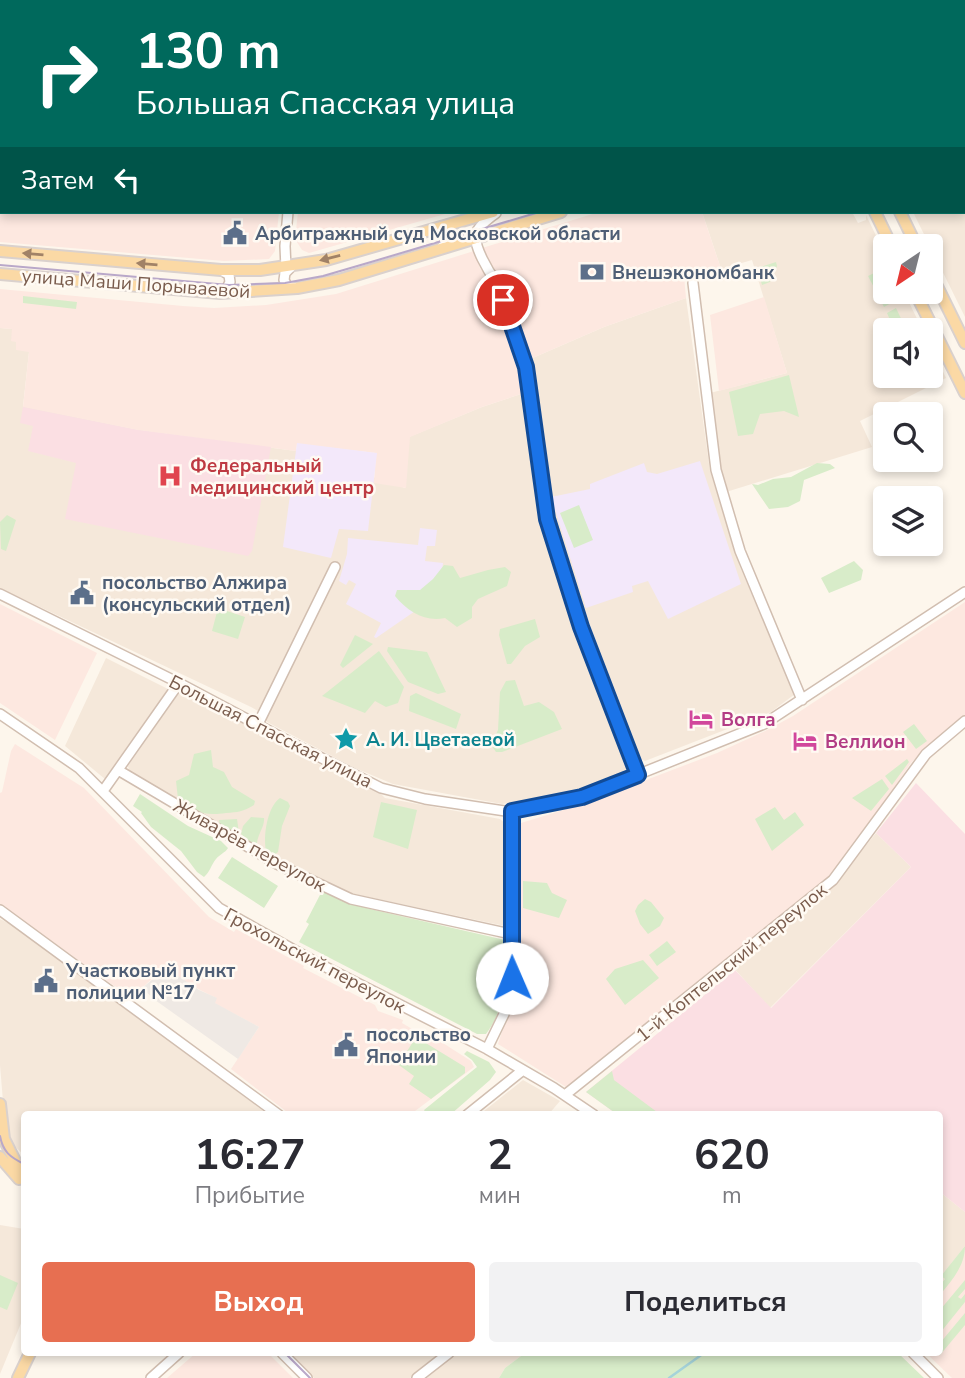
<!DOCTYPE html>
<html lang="ru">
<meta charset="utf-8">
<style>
body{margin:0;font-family:"Nunito Sans",sans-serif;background:#f2f2f3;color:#2b2b33;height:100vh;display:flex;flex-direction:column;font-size:26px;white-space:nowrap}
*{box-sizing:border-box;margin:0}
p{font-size:23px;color:#7c7c81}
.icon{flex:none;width:38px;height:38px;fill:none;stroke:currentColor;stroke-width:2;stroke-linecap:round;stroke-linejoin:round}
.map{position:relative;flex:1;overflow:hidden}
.details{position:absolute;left:21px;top:1111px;width:922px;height:245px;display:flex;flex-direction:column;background:#fff;border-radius:7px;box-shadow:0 4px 10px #0003}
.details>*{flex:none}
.guide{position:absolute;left:0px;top:0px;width:966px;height:214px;box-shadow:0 4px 10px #0003;background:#00695c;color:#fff;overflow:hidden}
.needle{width:46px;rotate:215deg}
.tools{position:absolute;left:873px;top:234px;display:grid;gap:14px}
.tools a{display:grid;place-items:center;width:70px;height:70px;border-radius:7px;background:#fff;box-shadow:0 4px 10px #0003;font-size:35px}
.pin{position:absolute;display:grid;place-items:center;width:60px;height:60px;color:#fff;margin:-30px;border:4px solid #fff;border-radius:50%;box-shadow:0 2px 7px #0007}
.me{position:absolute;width:77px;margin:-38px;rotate:359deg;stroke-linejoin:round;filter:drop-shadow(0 0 5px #0008)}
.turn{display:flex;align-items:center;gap:24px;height:147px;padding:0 21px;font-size:32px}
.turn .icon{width:91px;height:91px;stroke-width:2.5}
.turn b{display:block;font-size:49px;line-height:60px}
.then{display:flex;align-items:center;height:66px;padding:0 21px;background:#0003;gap:14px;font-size:26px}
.eta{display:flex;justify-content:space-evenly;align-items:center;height:119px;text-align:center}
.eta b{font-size:42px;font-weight:700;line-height:49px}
.primary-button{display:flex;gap:14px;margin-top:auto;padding:14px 21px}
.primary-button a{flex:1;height:80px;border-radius:7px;background:#e76f51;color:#fff;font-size:28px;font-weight:700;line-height:80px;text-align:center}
.primary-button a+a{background:#f2f2f3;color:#2b2b33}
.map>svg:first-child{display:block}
.residential{fill:#f5e8da}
.commercial{fill:#fde8e0}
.industrial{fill:#efe9e4}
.education{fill:#f3e8fa}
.medical{fill:#fbdfe3}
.green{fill:#d8ecc9}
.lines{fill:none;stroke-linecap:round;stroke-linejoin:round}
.stream{stroke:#a5d3da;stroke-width:2.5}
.minor-tunnel{stroke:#dcd0c4;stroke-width:9;stroke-dasharray:9 4.5;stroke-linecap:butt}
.minor-casing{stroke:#d1beb0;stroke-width:12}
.major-casing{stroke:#dad1cd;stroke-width:14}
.minor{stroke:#fff;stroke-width:9}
.major{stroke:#fbd9a5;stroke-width:10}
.tram{stroke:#b9a8c9;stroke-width:2}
.oneway{fill:#a18267}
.route-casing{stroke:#114b97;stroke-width:18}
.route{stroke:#1a73e8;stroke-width:12}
.labels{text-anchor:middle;stroke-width:5;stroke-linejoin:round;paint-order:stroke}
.service-label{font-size:19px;font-weight:bold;fill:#4e5e75;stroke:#fffaf3;text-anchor:start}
.street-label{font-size:19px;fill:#7a5c4d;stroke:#fffaf3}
.health-label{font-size:19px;font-weight:bold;fill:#be3a42;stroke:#fffaf3;text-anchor:start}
.hotel-label{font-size:19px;font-weight:bold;fill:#b23c85;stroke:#fffaf3;text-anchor:start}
.culture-label{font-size:19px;font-weight:bold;fill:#0d838f;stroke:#fffaf3;text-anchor:start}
</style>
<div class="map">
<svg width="965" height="1378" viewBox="0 0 965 1378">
<rect width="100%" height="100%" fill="#fdf6ec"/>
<!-- residential -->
<path class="residential" d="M322,0H446L325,2Z
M965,201V317L913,212H964Z
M702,212H852L858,223L866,220V215L885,254L886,292H904L923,331H886V376H931V346L946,378L860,421L872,447L726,492L718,468L710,393L787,373L752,260L721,269Z
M686,298L710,471L740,567L795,694L771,712L645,761L639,758L550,516L528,360L604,327Z
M0,328L12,329L16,342L29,352L23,406L138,430L296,451L405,488L409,437L482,407L524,393L542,519L604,704L629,763L626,773L582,792L502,804L393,784L355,768L267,722L260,712L251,707L0,588Z
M106,658L168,689L105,779L65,746Z
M181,690L352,782L380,793L385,798L500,819L507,825L505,926L354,894L323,883L281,861L129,771L128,766Z
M876,833L911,867L770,1008L731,965L834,885Z
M0,919L14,926L269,1115H24V1155L6,1138L0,1065Z
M523,1080L560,1101L548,1115H479Z
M940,1192L965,1212V1246L942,1276L945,1279L940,1285Z
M0,1225L24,1229V1316L0,1374Z
M289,1353H442L410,1378H314Z
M457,1353H525L505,1368L499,1378H427Z"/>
<!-- commercial -->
<path class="commercial" d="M91,0H272L275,2H89Z
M535,0H758L759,2H529Z
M807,0H965V55L964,2Z
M0,137L2,212H279L275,251L269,259L224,261L0,242Z
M298,212H452L309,253L302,250L295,239Z
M599,212H702L721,269L696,277L695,272L684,276L686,298L604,327L528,360L498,278L488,265L482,248Z
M474,251L480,268L489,280L517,359H520L524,393L482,407L410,437L406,488L374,483L376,453L297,444L296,451L138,430L23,407L29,352L16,350V342L11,341L12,329L0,328V289L183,306L214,308L266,305L336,294Z
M764,297L787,373L719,391L710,315Z
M965,602V716L928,745L911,763L831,878L566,1087L498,1044L516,989L521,823L583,804L717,753L765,731L793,716Z
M0,604L97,653L55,740L0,703Z
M15,744L84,788L209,917L234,932L236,929L304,966L303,968L375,1005L378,1011L403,1020L402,1023L414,1030L421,1029L471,1061L474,1067L411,1114L409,1111L403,1115H291L231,1069L259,1027L214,1003L216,998L200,990L168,970L154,977L131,998L0,904V793L2,792L11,751Z
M965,1246V1378H952L926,1353H940V1285L945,1279L941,1276Z
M196,1353H268L293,1378H167Z"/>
<!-- industrial -->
<path class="industrial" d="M164,970L171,971L199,990L217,998L215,1003L259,1027L238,1059L155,1000L142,988Z"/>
<!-- education -->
<path class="education" d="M297,443L377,453L368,531L339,529L331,558L283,547Z
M700,461L741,584L668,619L648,581L632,586L633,592L586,608L551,497L590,489V484L644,463L647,472L657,474Z
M420,528L437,530L435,546H427L425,561L443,563L442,571L450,587L376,638L374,637L381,623L346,604L356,584L349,580L346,585L339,581L347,554L348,538L418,545Z"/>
<!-- medical -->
<path class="medical" d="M23,407L138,430L271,447L252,551L248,556L65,519L76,463L28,451L33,426L20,423Z
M916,783L965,834V1212L940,1192V1115H618L586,1092L735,970L771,1008L911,867L876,833Z"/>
<!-- green -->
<path class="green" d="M776,262L777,266L770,282L762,285L757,268Z
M878,271L885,287L886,292H888L893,302L884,307L868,276Z
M23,296L77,302L76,309L23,303Z
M896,308L907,331H895L887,313Z
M789,375L799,417L784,411L760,414L753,434L738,436L729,392Z
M817,463L830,464L835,468L804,480L800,501L788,507L769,509L752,484L758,485L773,479L791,477Z
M579,505L593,540L574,548L560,513Z
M7,515L16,520L6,551L1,549L0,522Z
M854,561L863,570L861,580L829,593L821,578Z
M444,565L453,566L460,578L488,570L505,567L511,572L507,586L478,599L472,607V618L457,627L445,618C425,622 408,612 395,596L397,590H420L433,579Z
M218,608L245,617L238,639L212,631Z
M535,619L540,637L525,646L511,664H507L499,635L500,629Z
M355,635L373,644L343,668L340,665Z
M388,647L427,652L446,692L438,694L408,682L387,651Z
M379,651L404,687L398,703L386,707L375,701L365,713L322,696Z
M515,680L524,706L539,702L554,712L562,729L502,752H496L491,745L498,730L500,692L506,681Z
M416,693L461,714L456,729L409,711L410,696Z
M914,724L927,741L916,749L903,732Z
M211,750L213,767L224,772L232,787L255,801L254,805C243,812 238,812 226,813C206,816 194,813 178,799L176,781L189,775L194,754Z
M907,759L909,762L892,785L885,776Z
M882,779L889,789L871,811L852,798Z
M140,794L188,826L221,841L228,848C225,853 220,854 216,859C211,865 210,872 204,877L197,872L181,851L151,827L141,813L142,812L133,806Z
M280,798L288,802L290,806L282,826L278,852L274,855L266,851C263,837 267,807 280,798Z
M381,802L417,810L408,849L373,837Z
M775,807L784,820L795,812L804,825L772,851L755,819Z
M251,817L264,818C265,826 258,834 257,843H251L241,834L243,826Z
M237,819L239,833L235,835L220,827L219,820Z
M232,857L278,886L264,908L218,878Z
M523,881L547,883L552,893L567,900L559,918L523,908Z
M322,891L370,909L505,940L506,943C506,976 507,1006 486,1034H477L299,942L309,924L306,922Z
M645,899L651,902L664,918L660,926L648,934L640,924L635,911L638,905Z
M667,941L676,952L657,966L649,955Z
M643,960L659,978L625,1005L606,979L615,969Z
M416,1037L465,1067V1073L431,1099L409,1084L414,1076L392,1060L404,1056Z
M467,1051L489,1062L496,1072L490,1080L450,1115H427L424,1110L477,1067L472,1060L464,1054Z
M612,1071L614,1080L661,1115H618L586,1092Z
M965,1246C965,1266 952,1280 940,1295V1285L945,1279L941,1276Z
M0,1275L18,1283L7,1310L0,1307Z
M965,1280V1289L958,1297L961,1299L965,1294V1302L940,1333V1310Z
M965,1313V1325L940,1355L938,1353L940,1343Z
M525,1353H898L924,1378H499L505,1368Z"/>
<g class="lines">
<!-- stream -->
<path class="stream" d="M669,1378L704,1353"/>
<!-- minor-tunnel -->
<path class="minor-tunnel" d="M496,282L503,300"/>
<!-- minor casing -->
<g class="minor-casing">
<path id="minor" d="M591,0V2
M0,102L2,104
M0,132L2,133
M964,197H965
M496,213C489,218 478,226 476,234C473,246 489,272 496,282
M434,229L443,232C448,238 446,244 440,249
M291,267L285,273L284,280L287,286L296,288
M286,268L285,246L288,212
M693,283L716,470L740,551L802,700
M220,293L227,288L230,282L229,275L221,270
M503,300L526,367L546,519L581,627L638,775
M0,594L179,683L290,742L381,788L425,799L512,812L582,797L764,724L965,592
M0,714L79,768L219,908L312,960L487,1049L554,1088L594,1115
M258,724L335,567
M118,770L277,864L351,899L511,934
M103,791L179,683
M0,910L279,1115
M487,1049L504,1014L512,984V812
M565,1095L833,880L926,754L965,721
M467,1115L523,1070
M282,1353L307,1378
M913,1353L938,1378
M151,1378L179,1353
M417,1378L449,1353"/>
</g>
<!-- major casing -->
<g class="major-casing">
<path id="major" d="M297,0L300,2
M770,0L771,2
M794,0L795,2
M55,2L57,0
M77,2L79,0
M488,2L495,0
M0,53L2,51
M964,66H965
M0,74L2,72
M964,87H965
M875,212L892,247
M900,212L917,247
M0,251L221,270H260L326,260L493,212
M0,274L220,293L297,288L339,280L561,212
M931,274L965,343
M915,292L965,393
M0,1104L4,1139L24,1179
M0,1157L19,1179
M18,1378L30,1353"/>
</g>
<!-- minor -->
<use href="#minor" class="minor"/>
<!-- major -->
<use href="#major" class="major"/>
<!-- tram -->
<path class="tram" d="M964,74H965
M0,265L229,285L285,283L323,276L371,262L539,212
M0,1136C3,1152 10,1157 24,1164
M285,1353L310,1378"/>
</g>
<!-- one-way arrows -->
<defs><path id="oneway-solid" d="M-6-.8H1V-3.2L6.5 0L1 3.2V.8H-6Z" transform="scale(1.75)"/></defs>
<g class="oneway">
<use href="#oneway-solid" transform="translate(33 254) rotate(-175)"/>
<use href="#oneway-solid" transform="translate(330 258) rotate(166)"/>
<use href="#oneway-solid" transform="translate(147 264) rotate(-175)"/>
</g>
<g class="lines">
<!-- route casing -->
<g class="route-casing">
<path id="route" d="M503,300L526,367L547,519L581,627L638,775L582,797L512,811V978"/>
</g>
<!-- route -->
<use href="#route" class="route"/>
</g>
<!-- icons -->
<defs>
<g id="civic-bare" transform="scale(1.89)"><path d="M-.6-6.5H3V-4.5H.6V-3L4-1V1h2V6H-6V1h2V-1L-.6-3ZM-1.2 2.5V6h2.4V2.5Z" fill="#5c6f8a" stroke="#fffaf3" stroke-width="2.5" paint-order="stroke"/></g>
<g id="bank-bare" transform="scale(1.89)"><path d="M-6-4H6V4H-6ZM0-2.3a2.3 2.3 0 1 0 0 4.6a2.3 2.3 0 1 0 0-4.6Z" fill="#5c6f8a" stroke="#fffaf3" stroke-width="2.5" paint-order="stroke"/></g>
<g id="hospital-bare" transform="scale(1.89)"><path d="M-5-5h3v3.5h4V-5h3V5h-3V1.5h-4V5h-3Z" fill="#e0444e" stroke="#fffaf3" stroke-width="2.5" paint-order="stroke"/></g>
<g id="hotel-bare" transform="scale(1.89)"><path d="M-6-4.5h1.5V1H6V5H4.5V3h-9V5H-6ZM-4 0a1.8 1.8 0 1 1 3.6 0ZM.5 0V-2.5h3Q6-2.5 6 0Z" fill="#d1479c" stroke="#fffaf3" stroke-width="2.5" paint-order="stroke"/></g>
<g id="sight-bare" transform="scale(1.89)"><path d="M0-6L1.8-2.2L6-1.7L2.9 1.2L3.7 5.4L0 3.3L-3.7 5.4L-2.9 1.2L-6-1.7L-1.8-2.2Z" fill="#0f9aa8" stroke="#fffaf3" stroke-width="2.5" paint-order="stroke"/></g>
</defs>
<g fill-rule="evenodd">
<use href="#civic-bare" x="235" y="233"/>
<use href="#bank-bare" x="592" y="272"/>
<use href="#hospital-bare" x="170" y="476"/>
<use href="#civic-bare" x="82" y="593"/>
<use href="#hotel-bare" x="701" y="719"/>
<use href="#sight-bare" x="346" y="739"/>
<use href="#hotel-bare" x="805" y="741"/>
<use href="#civic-bare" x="46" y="981"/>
<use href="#civic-bare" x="346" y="1045"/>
</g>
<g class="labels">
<!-- service labels -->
<g class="service-label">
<text x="255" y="240">Арбитражный суд Московской области</text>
<text x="612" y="279">Внешэкономбанк</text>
<text x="102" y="589">посольство Алжира<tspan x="102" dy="22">(консульский отдел)</tspan></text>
<text x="66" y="977">Участковый пункт<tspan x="66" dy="22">полиции №17</tspan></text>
<text x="366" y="1041">посольство<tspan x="366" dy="22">Японии</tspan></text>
</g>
<!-- street labels -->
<g class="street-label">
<text transform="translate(136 283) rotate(4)" y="7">улица Маши Порываевой</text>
<text transform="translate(271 731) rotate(27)" y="7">Большая Спасская улица</text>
<text transform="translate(250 845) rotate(29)" y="7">Живарёв переулок</text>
<text transform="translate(315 960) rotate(28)" y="7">Грохольский переулок</text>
<text transform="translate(731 962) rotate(-39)" y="7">1-й Коптельский переулок</text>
</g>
<!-- health labels -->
<g class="health-label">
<text x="190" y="472">Федеральный<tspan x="190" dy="22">медицинский центр</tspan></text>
</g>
<!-- hotel labels -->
<g class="hotel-label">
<text x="721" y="726">Волга</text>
<text x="825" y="748">Веллион</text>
</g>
<!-- culture labels -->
<g class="culture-label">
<text x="366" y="746">А. И. Цветаевой</text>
</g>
</g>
</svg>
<div class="tools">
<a><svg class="needle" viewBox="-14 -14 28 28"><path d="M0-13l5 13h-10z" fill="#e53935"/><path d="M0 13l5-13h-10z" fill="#7c7c81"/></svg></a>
<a><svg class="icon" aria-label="sound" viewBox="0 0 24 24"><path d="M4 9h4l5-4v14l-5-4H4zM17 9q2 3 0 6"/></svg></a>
<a><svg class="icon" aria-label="search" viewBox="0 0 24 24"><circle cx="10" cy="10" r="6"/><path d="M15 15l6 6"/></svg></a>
<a><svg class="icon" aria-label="layers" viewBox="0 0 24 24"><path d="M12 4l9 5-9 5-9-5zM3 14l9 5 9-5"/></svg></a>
</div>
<div class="pin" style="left:503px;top:300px;background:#d93025"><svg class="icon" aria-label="arrive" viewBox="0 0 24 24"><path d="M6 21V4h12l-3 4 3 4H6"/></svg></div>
<svg class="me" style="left:512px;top:978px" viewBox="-20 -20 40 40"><circle r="19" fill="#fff"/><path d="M0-13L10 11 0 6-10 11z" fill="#1a73e8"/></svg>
<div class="guide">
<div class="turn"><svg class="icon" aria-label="right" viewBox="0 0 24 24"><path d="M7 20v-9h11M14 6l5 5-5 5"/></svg><div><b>130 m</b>Большая Спасская улица</div></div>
<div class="then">Затем<svg class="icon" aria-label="left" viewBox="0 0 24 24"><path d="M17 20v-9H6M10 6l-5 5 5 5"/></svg></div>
</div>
<section class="details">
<div class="eta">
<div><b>16:27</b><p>Прибытие</p></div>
<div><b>2</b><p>мин</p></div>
<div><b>620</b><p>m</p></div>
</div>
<div class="primary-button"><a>Выход</a><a>Поделиться</a></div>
</section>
</div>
